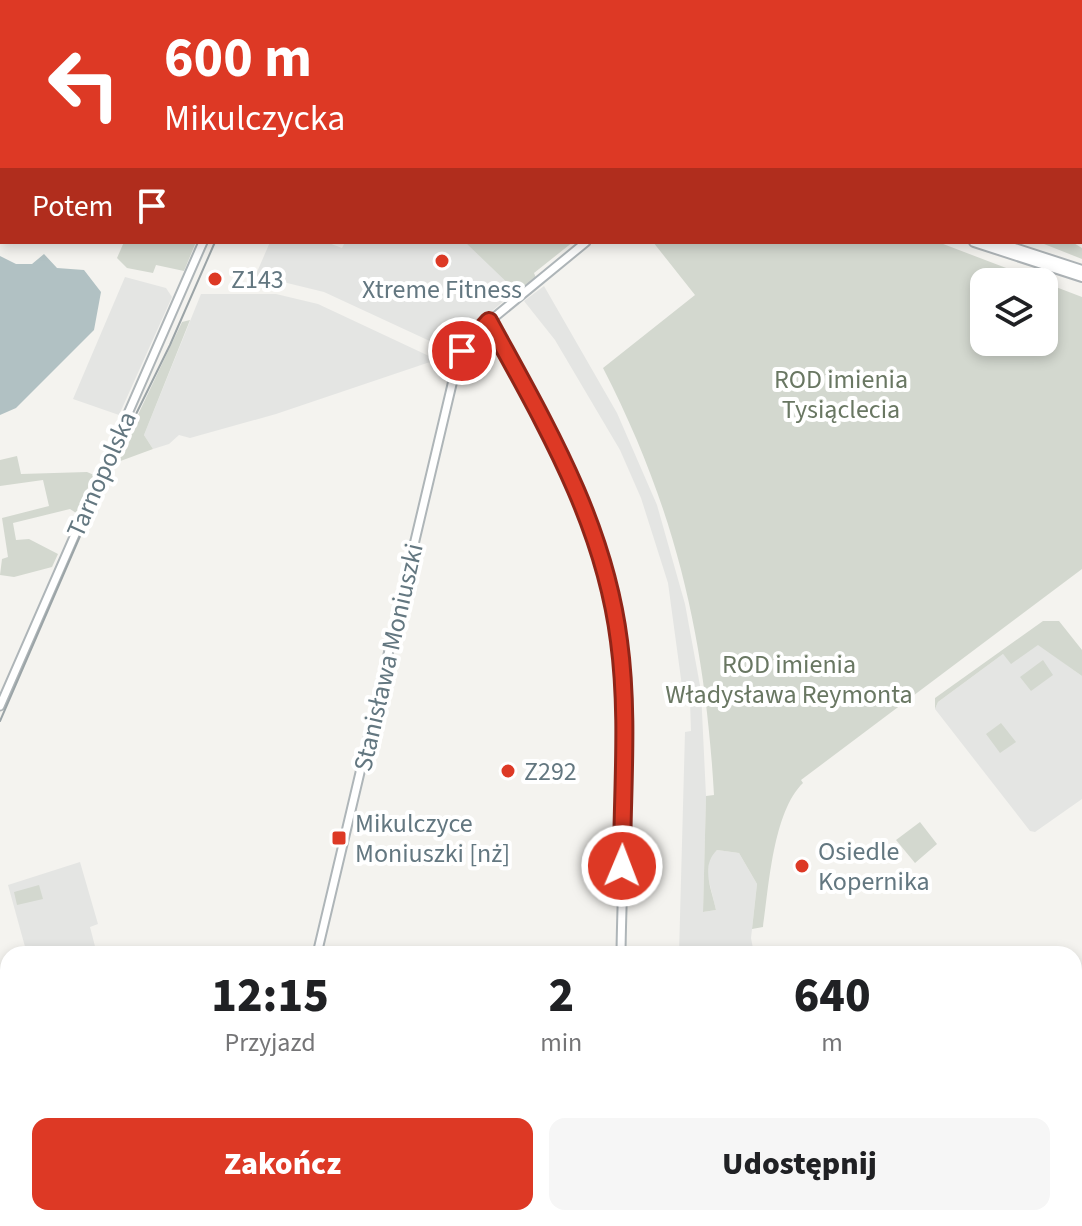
<!DOCTYPE html>
<html lang="pl">
<meta charset="utf-8">
<style>
body{margin:0;font-family:"Source Sans 3",sans-serif;background:#f6f6f6;color:#202124;height:100vh;display:flex;flex-direction:column;font-size:30px;white-space:nowrap}
*{box-sizing:border-box;margin:0}
p{font-size:26px;color:#757577}
.icon{flex:none;width:44px;height:44px;fill:none;stroke:currentColor;stroke-width:2;stroke-linecap:round;stroke-linejoin:round}
.map{position:relative;flex:1;overflow:hidden}
.sheet{position:absolute;left:0px;top:946px;width:1082px;height:280px;display:flex;flex-direction:column;background:#fff;border-radius:24px 24px 0 0;box-shadow:0 4px 12px #0003}
.sheet>*{flex:none}
.guide{position:absolute;left:0px;top:0px;width:1082px;height:244px;box-shadow:0 4px 12px #0003;background:#dd3925;color:#fff;overflow:hidden}
.tools{position:absolute;left:970px;top:268px;display:grid;gap:16px}
.tools a{display:grid;place-items:center;width:88px;height:88px;border-radius:16px;background:#fff;box-shadow:0 4px 12px #0003;font-size:40px}
.pin{position:absolute;display:grid;place-items:center;width:68px;height:68px;color:#fff;margin:-34px;border:4px solid #fff;border-radius:50%;box-shadow:0 2px 8px #0007}
.me{position:absolute;width:88px;margin:-44px;rotate:1deg;stroke-linejoin:round;filter:drop-shadow(0 0 6px #0008)}
.turn{display:flex;align-items:center;gap:28px;height:168px;padding:0 32px;font-size:36px}
.turn .icon{width:104px;height:104px;stroke-width:2.5}
.turn b{display:block;font-size:56px;line-height:68px}
.then{display:flex;align-items:center;height:76px;padding:0 32px;background:#0003;gap:16px;font-size:30px}
.eta{display:flex;justify-content:space-evenly;align-items:center;height:136px;text-align:center}
.eta b{font-size:48px;font-weight:800;line-height:56px}
.action{display:flex;gap:16px;margin-top:auto;padding:16px 32px}
.action a{flex:1;height:92px;border-radius:16px;background:#dd3925;color:#fff;font-size:32px;font-weight:800;line-height:92px;text-align:center}
.action a+a{background:#f6f6f6;color:#202124}
.map>svg:first-child{display:block}
.built{fill:#e4e5e3}
.green{fill:#d3d8cf;fill-rule:evenodd}
.water{fill:#b1c1c3}
.lines{fill:none;stroke-linecap:round;stroke-linejoin:round}
.secondary-casing{stroke:#aeb5b8;stroke-width:11}
.primary-casing{stroke:#adb3b6;stroke-width:12}
.secondary{stroke:#fff;stroke-width:7}
.primary{stroke:#fff;stroke-width:8}
.tram{stroke:#9ba4a7;stroke-width:2}
.rail{stroke:#9ba4a7;stroke-width:2;stroke-dasharray:12 6;stroke-linecap:butt}
.route-casing{stroke:#902518;stroke-width:20}
.route{stroke:#dd3925;stroke-width:14}
.poi-dot{fill:#dd3925;stroke:#fff;stroke-width:3}
.labels{text-anchor:middle;stroke-width:8;stroke-linejoin:round;paint-order:stroke}
.poi-label{font-size:26px;fill:#637780;stroke:#fff;text-anchor:start}
.park-label{font-size:26px;fill:#697762;stroke:#fff}
.street-label{font-size:26px;fill:#637780;stroke:#fff}
</style>
<div class="map">
<svg width="1082" height="1226" viewBox="0 0 1082 1226">
<rect width="100%" height="100%" fill="#f4f3ef"/>
<!-- built -->
<path class="built" d="M270,242H326L342,248L345,242H476L518,289L447,349L324,292L283,282L254,279Z
M125,277L166,288L172,297L119,415L73,399Z
M544,286L617,413L657,505L685,604L701,691L706,796L703,912L716,910L707,873L710,856L717,850L739,853L757,884L751,938L754,954H679L685,732L691,731L690,701H684L668,583L641,498L620,450L555,340L524,301Z
M201,294H276L318,304L429,356L430,362L276,414L190,438L179,435L169,444L153,449L144,435Z
M1038,644L1082,676V799L1035,832L1030,831L935,709L938,702L1003,654L1011,663Z
M80,862L98,924L90,927L97,954H27L8,885Z
M120,1218H225L227,1226H121Z"/>
<!-- green -->
<path class="green" d="M124,242H196L184,271L156,265L153,273L127,268L117,258Z
M465,242H573L534,273L536,278L517,292Z
M653,242H938L1082,297V569L801,780L803,783C773,812 769,886 763,927L752,929L757,884L739,853L717,850C700,866 712,890 716,910L703,912L706,796L714,795C705,637 676,510 603,368L695,295ZM984,282H1044V342H984Z
M1039,242H1072L1082,248V259Z
M190,320L144,435L153,449L115,463L182,322Z
M17,456L21,474L87,472L94,475L76,513L70,509L13,523L16,540L29,539L58,554L52,567L14,577L0,575L2,559L8,557L2,518L49,506L43,480L0,486V460Z
M1043,621H1059L1082,650V676L1038,645L1011,664L1003,654L938,702L935,709V698Z
M1043,660L1053,675L1031,691L1020,677Z
M1001,723L1016,742L1000,753L986,734Z
M920,822L937,844L915,863L896,840Z
M39,885L43,899L17,905L14,892Z
M1082,1183V1226H1025L1035,1218H1074V1189Z
M225,1218H562V1226H227Z"/>
<!-- water -->
<path class="water" d="M0,0L16,2H2L0,224Z
M44,254L57,268L84,270L101,292L94,330L16,408L0,415V256L16,264H32Z"/>
<g class="lines">
<!-- secondary casing -->
<g class="secondary-casing">
<path id="secondary" d="M584,0L587,2
M888,2L890,0
M489,321C547,422 603,522 619,639C633,738 622,853 621,954
M0,706L203,242
M317,954L458,359L480,329L586,242
M0,1036L8,1034
M615,1226V1218"/>
</g>
<!-- primary casing -->
<g class="primary-casing">
<path id="primary" d="M309,0L310,2
M323,0L324,1
M486,0L489,2
M498,0L502,2
M974,242L1082,277
M996,242L1082,270"/>
</g>
<!-- secondary -->
<use href="#secondary" class="secondary"/>
<!-- primary -->
<use href="#primary" class="primary"/>
<!-- tram -->
<path class="tram" d="M568,0L572,2
M345,2L349,0
M898,2L901,0
M0,721L110,467L170,345L215,242"/>
<!-- rail -->
<path class="rail" d="M710,0L714,2
M1080,219L1082,221"/>
</g>
<g class="lines">
<!-- route casing -->
<g class="route-casing">
<path id="route" d="M462,351L489,321C545,424 604,522 619,641C629,715 622,792 622,866"/>
</g>
<!-- route -->
<use href="#route" class="route"/>
</g>
<!-- markers -->
<g class="poi-dot">
<circle cx="442" cy="261" r="8"/>
<circle cx="215" cy="279" r="8"/>
<circle cx="508" cy="771" r="8"/>
<rect x="331" y="830" width="16" height="16" rx="4"/>
<circle cx="802" cy="866" r="8"/>
</g>
<g class="labels">
<!-- poi labels -->
<g class="poi-label">
<text x="231" y="288">Z143</text>
<text x="442" y="298" text-anchor="middle">Xtreme Fitness</text>
<text x="524" y="780">Z292</text>
<text x="355" y="832">Mikulczyce<tspan x="355" dy="30">Moniuszki [nż]</tspan></text>
<text x="818" y="860">Osiedle<tspan x="818" dy="30">Kopernika</tspan></text>
</g>
<!-- park labels -->
<g class="park-label">
<text x="841" y="388">ROD imienia<tspan x="841" dy="30">Tysiąclecia</tspan></text>
<text x="789" y="673">ROD imienia<tspan x="789" dy="30">Władysława Reymonta</tspan></text>
</g>
<!-- street labels -->
<g class="street-label">
<text transform="translate(101 474) rotate(-66)" y="9">Tarnopolska</text>
<text transform="translate(388 657) rotate(-77)" y="9">Stanisława Moniuszki</text>
</g>
</g>
</svg>
<div class="tools">
<a><svg class="icon" aria-label="layers" viewBox="0 0 24 24"><path d="M12 4l9 5-9 5-9-5zM3 14l9 5 9-5"/></svg></a>
</div>
<div class="pin" style="left:462px;top:351px;background:#d93025"><svg class="icon" aria-label="arrive" viewBox="0 0 24 24"><path d="M6 21V4h12l-3 4 3 4H6"/></svg></div>
<svg class="me" style="left:622px;top:866px" viewBox="-20 -20 40 40"><circle r="17" fill="#dd3925" stroke="#fff" stroke-width="3"/><path d="M0-11L8 9 0 5-8 9z" fill="#fff"/></svg>
<div class="guide">
<div class="turn"><svg class="icon" aria-label="left" viewBox="0 0 24 24"><path d="M17 20v-9H6M10 6l-5 5 5 5"/></svg><div><b>600 m</b>Mikulczycka</div></div>
<div class="then">Potem<svg class="icon" aria-label="arrive" viewBox="0 0 24 24"><path d="M6 21V4h12l-3 4 3 4H6"/></svg></div>
</div>
<section class="sheet">
<div class="eta">
<div><b>12:15</b><p>Przyjazd</p></div>
<div><b>2</b><p>min</p></div>
<div><b>640</b><p>m</p></div>
</div>
<div class="action"><a>Zakończ</a><a>Udostępnij</a></div>
</section>
</div>
